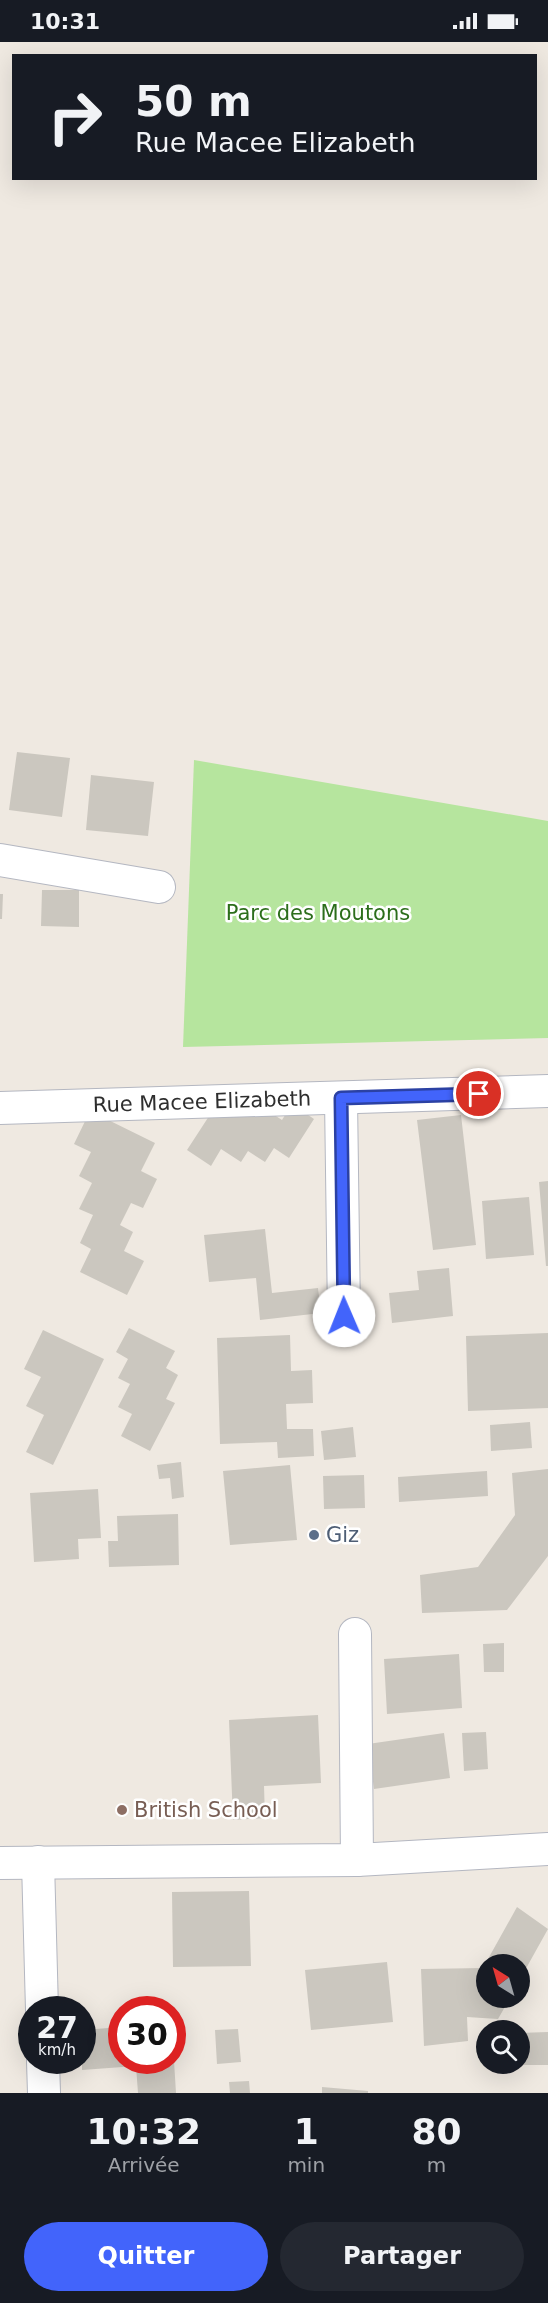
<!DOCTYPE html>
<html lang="fr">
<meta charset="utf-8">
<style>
body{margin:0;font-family:"DejaVu Sans",sans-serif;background:#242831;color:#f1f3f6;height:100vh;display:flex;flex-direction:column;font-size:22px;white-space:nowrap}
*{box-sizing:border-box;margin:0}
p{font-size:20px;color:#9ea1a6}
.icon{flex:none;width:33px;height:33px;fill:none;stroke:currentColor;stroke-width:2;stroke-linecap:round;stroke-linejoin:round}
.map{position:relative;height:2051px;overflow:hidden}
.sheet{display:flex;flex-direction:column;background:#171b24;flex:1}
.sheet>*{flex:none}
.hud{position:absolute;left:12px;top:12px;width:525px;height:126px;border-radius:0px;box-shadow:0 6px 24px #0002;background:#171b24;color:#f1f3f6;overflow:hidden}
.needle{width:39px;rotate:323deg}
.tools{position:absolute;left:476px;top:1912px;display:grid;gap:12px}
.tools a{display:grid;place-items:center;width:54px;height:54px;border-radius:50%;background:#171b24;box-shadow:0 6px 24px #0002;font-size:30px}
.speed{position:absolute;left:18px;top:1954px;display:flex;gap:12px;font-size:30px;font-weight:700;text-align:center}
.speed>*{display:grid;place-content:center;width:78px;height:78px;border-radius:50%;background:#171b24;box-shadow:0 6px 24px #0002;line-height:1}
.speed small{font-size:15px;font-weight:400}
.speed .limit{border:9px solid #d22;background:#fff;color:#111}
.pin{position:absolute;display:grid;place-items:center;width:51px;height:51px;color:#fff;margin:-26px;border:3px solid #fff;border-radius:50%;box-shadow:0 2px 6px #0007}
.me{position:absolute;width:66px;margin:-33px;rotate:359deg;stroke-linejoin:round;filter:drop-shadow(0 0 4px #0008)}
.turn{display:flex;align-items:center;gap:21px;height:126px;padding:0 24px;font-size:27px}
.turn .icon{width:78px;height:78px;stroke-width:2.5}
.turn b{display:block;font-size:42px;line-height:51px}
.eta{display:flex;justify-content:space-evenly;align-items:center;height:102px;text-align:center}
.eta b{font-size:36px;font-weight:700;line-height:42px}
.cta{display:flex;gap:12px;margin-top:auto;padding:12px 24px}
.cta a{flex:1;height:69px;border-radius:36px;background:#4264fb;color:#fff;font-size:24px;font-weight:700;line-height:69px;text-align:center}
.cta a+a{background:#242831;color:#f1f3f6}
.status{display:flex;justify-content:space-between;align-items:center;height:42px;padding:0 30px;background:#171b24;direction:ltr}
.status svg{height:16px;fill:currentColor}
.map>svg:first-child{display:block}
.green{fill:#b6e59e}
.building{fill:#cbc7bf}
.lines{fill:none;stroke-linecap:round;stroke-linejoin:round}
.minor-casing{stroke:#b4b7c1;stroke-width:34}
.minor{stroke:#fff;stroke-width:32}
.route-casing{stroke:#2b41a3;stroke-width:15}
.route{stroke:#4264fb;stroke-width:10}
.service-dot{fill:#5c6f8a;stroke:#fff;stroke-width:2}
.education-dot{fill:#8d6e63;stroke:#fff;stroke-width:2}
.labels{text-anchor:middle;stroke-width:5;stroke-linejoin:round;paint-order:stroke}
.park-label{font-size:21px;fill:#2c6e1b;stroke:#fff}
.street-label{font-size:21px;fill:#2e2e2e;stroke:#fff}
.service-label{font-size:21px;fill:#4e5e75;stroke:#fff;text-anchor:start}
.education-label{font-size:21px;fill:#785e54;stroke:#fff;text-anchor:start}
</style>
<div class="status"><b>10:31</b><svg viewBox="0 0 49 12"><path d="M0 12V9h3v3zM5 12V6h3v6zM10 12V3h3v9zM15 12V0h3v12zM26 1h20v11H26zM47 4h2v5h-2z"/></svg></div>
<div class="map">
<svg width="548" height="2051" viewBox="0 0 548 2051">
<rect width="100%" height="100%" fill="#efe9e1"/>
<!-- green -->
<path class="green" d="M194,718L548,779V996L183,1005Z"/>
<!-- building -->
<path class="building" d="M17,710L70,716L62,775L9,768Z
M91,733L154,740L148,794L86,788Z
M42,848H79V885L41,884Z
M0,852H3L2,877H0Z
M233,1060L255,1075L262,1065L282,1078L292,1062L314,1077L289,1116L274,1106L265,1120L248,1109L241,1120L221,1107L211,1124L187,1108L213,1068L224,1075Z
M90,1069L155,1101L141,1129L157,1137L143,1166L131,1161L120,1183L133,1190L124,1209L144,1219L127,1253L80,1230L91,1207L80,1201L93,1173L79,1167L92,1141L79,1134L91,1110L74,1102Z
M461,1073L476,1203L433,1208L417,1078Z
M548,1139V1224H546L539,1140Z
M529,1155L534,1213L486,1217L482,1159Z
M265,1187L272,1251L318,1246L321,1271L260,1278L256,1236L209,1240L204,1193Z
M449,1226L453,1274L392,1281L389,1251L419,1248L417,1229Z
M129,1286L175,1309L166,1326L178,1333L166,1357L175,1361L150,1409L121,1394L132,1372L118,1365L130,1342L118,1336L128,1317L116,1310Z
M43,1288L104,1317L53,1423L26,1410L44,1373L26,1364L41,1335L24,1327Z
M548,1291V1366L468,1369L466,1294Z
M290,1293L291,1329L312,1328L313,1361L286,1362L287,1387H313L314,1414L278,1416L277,1400L220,1402L217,1296Z
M530,1380L532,1406L491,1409L490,1383Z
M353,1385L356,1415L324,1418L321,1389Z
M181,1420L184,1455L172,1457L170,1436L159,1437L157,1423Z
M290,1423L297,1498L230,1503L223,1429Z
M548,1427V1514L507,1568L422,1571L420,1533L478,1525L515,1473L512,1431Z
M487,1429L488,1454L399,1460L398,1435Z
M364,1433L365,1466L324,1467L323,1434Z
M98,1447L101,1496L78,1497L79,1517L34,1520L30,1451Z
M178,1472L179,1523L109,1525L108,1499H118L117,1474Z
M504,1601V1630H484L483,1602Z
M459,1612L462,1666L387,1672L384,1617Z
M318,1673L321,1741L264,1744L265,1776L233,1778L229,1678Z
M486,1690L488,1727L464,1729L462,1691Z
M444,1691L450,1736L374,1747L368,1702Z
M249,1849L251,1924L173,1925L172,1850Z
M517,1865L548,1887L519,1939V1923H486V1956H510L498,1977L467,1975L468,1999L424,2004L421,1927L483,1926Z
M387,1920L393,1980L311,1988L305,1928Z
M122,1985V2019H174L176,2051H138L136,2024L82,2028V1988Z
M238,1987L241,2020L217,2022L215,1988Z
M548,1990V2023H519V1991Z
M249,2039L250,2051H230L229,2040Z
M322,2045L368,2049V2051H322Z"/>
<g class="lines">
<!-- minor casing -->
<g class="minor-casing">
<g id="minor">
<path d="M0,818L159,845"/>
<path d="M341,1056L344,1274"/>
<path id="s1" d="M0,1066L548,1049"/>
<path d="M355,1592L357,1818"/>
<path d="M38,1820L42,1968"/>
<path d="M0,1821L357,1818L548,1807"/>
<path d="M43,2019L44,2051"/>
</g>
</g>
<!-- minor -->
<use href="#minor" class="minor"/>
</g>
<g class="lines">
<!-- route casing -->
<g class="route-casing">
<path id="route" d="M344,1274L341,1056L479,1052"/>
</g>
<!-- route -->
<use href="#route" class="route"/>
</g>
<!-- markers -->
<circle class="service-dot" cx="314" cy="1493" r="6"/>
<circle class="education-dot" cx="122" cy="1768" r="6"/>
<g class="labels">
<!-- park labels -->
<g class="park-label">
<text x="318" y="878">Parc des Moutons</text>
</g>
<!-- street labels -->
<g class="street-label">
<text dy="7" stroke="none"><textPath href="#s1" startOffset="202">Rue Macee Elizabeth</textPath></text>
</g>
<!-- service labels -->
<g class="service-label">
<text x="326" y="1500">Giz</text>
</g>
<!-- education labels -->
<g class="education-label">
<text x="134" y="1775">British School</text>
</g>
</g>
</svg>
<div class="tools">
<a><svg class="needle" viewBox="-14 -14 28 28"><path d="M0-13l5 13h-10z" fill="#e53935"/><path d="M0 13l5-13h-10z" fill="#9ea1a6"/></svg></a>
<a><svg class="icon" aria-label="search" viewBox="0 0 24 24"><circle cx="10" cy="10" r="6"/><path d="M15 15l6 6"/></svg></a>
</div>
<div class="speed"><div>27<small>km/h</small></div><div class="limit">30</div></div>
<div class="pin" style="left:479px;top:1052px;background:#d93025"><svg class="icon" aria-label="arrive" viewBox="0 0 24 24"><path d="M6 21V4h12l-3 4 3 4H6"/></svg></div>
<svg class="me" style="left:344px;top:1274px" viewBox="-20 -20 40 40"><circle r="19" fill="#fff"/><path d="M0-13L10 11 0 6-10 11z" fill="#4264fb"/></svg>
<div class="hud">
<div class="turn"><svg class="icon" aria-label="right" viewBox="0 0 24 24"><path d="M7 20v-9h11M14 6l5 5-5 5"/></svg><div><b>50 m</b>Rue Macee Elizabeth</div></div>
</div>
</div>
<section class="sheet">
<div class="eta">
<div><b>10:32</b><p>Arrivée</p></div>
<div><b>1</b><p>min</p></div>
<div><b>80</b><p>m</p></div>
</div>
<div class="cta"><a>Quitter</a><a>Partager</a></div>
</section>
